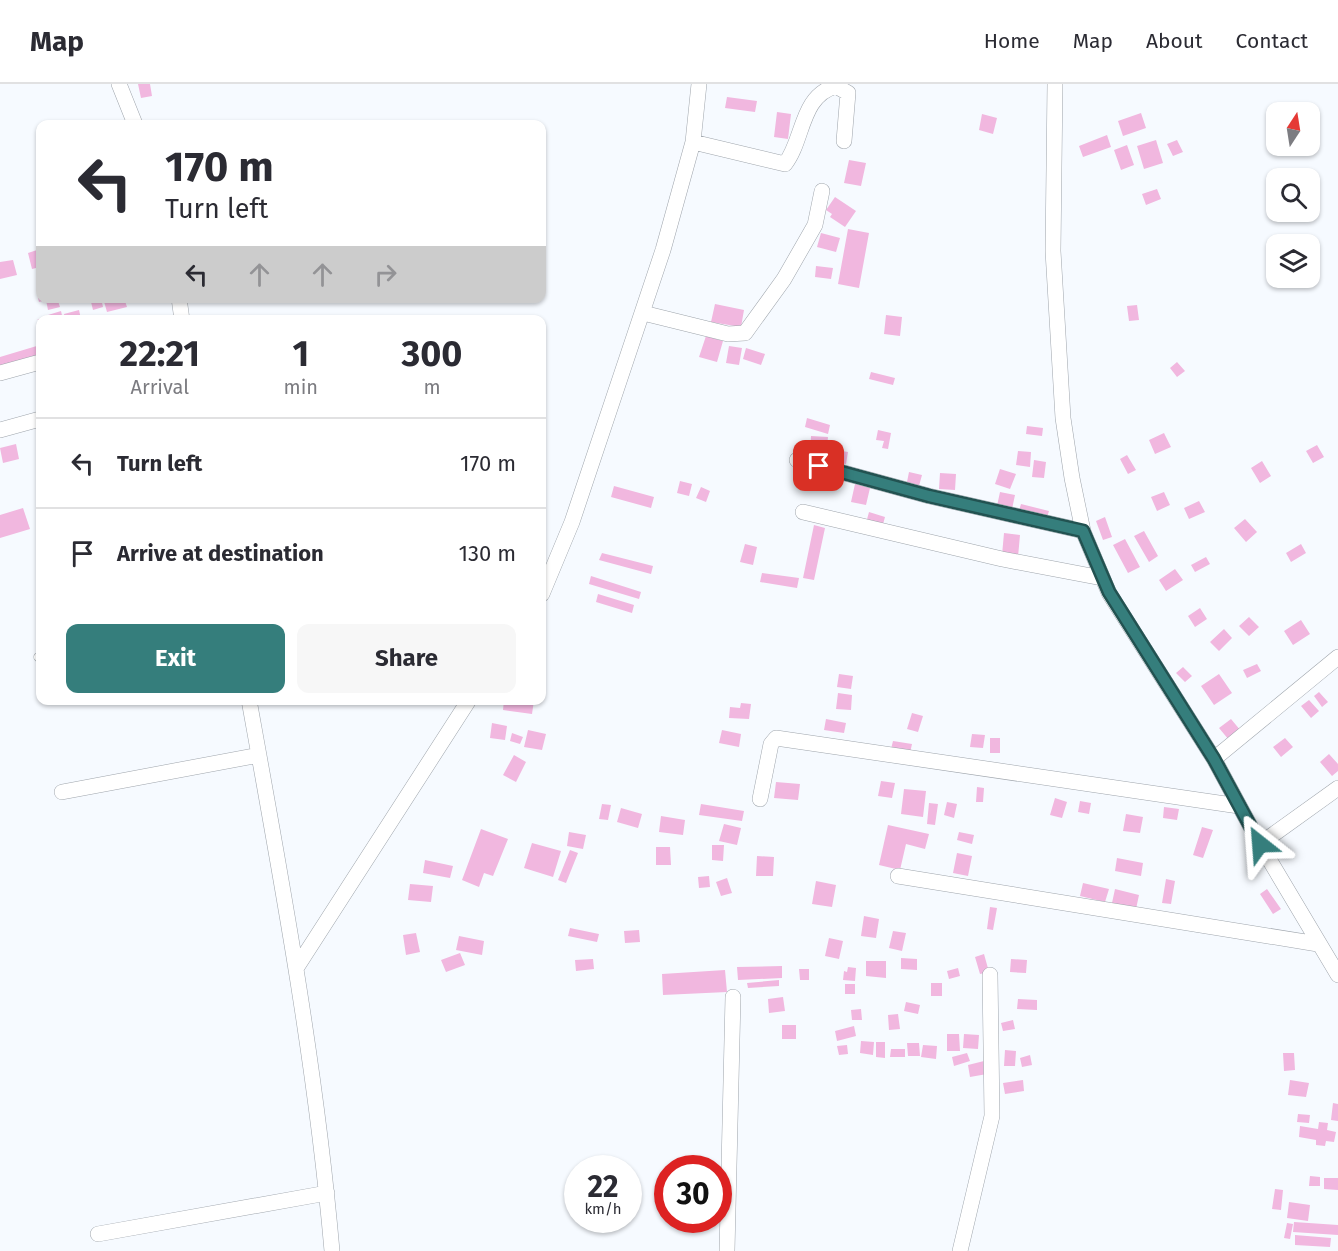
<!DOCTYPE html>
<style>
body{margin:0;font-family:"Fira Sans",sans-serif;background:#f7f7f7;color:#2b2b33;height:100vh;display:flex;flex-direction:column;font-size:22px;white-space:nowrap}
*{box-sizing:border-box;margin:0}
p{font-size:20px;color:#7c7c81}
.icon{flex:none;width:33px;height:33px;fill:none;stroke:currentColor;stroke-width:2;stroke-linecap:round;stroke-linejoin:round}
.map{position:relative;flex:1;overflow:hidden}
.side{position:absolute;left:36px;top:231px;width:510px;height:390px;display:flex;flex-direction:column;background:#fff;border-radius:12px;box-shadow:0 2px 4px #0004}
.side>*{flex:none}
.banner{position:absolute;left:36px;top:36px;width:510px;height:183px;border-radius:12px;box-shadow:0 2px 4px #0004;background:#fff;color:#2b2b33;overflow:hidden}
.needle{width:39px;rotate:12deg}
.tools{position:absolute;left:1266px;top:18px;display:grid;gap:12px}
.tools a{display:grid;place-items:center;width:54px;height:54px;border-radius:12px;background:#fff;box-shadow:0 2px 4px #0004;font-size:30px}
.speed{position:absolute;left:564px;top:1071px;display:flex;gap:12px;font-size:30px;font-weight:700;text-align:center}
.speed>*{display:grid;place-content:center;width:78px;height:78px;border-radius:50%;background:#fff;box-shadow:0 2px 4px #0004;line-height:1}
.speed small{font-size:15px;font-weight:400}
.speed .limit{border:9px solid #d22;background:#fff;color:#111}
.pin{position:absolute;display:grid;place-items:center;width:51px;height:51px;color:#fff;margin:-26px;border-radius:12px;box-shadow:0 3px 9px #0006}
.me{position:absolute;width:66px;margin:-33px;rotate:332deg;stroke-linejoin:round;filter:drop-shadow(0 0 4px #0008)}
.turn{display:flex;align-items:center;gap:21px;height:126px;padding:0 30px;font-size:27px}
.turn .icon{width:78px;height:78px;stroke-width:2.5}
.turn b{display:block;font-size:42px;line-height:51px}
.lanes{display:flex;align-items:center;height:57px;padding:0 30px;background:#0003;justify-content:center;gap:30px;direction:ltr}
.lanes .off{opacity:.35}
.eta{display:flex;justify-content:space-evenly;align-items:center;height:102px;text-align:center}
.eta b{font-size:36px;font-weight:700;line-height:42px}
.cta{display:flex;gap:12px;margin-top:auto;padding:12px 30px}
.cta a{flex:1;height:69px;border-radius:12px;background:#357e7c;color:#fff;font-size:24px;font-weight:700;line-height:69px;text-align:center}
.cta a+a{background:#f7f7f7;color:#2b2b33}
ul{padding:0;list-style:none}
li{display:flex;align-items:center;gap:18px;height:90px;padding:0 30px;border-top:2px solid #e1e1e2}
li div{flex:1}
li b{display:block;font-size:22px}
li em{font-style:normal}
header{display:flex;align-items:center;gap:36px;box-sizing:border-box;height:84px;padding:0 30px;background:#fff;border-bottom:2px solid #e1e1e2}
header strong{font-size:28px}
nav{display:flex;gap:33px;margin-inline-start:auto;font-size:21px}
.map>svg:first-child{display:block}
.building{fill:#f1b7df}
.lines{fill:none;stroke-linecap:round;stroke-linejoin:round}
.lane-casing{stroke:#9fa5ac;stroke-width:9}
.street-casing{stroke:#9fa5ac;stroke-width:16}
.lane{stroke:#fff;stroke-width:8}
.street{stroke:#fff;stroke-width:15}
.route-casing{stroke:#225251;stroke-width:15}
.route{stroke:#357e7c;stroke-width:10}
</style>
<header>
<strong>Map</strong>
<nav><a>Home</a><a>Map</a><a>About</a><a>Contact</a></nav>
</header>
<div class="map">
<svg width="1338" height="1167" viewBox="0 0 1338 1167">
<rect width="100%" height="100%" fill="#f6faff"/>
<!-- building -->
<path class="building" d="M138,0H150L152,12L141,14Z
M727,13L757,17L755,28L725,24Z
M777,28L791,30L788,55L774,53Z
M1141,29L1146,44L1123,52L1118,37Z
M982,30L997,34L993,50L979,46Z
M1107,51L1111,63L1083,73L1079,62Z
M1156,56L1163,79L1144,85L1137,62Z
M1177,56L1183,68L1173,72L1167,60Z
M1127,61L1134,81L1121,86L1114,66Z
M849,76L866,79L861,102L844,99Z
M1157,105L1161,115L1146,121L1142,110Z
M835,113L856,127L845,143L830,133L832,130L826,126Z
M848,145L869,149L859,204L838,200Z
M821,149L840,154L836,168L817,163Z
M40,165V183L32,185L28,169Z
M13,176L17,191L0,195V178Z
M816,182L833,184L831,195L815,193Z
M38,214H57L60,223L48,226L46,216L39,218Z
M90,214H101L103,223L93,226Z
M103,214H124L127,223L107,228Z
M715,220L744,226L741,243L711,238Z
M1137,221L1139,236L1129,237L1127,222Z
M79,226L81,235L65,236L64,230Z
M61,227L63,236H37L48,231Z
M886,231L902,233L900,252L884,250Z
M706,252L723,257L717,278L699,273Z
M40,261V275L0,287V273Z
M729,262L742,264L739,281L726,279Z
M746,264L765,270L761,281L743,275Z
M1177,278L1185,287L1177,293L1170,284Z
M871,288L895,294L893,301L869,295Z
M807,334L830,341L828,350L805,343Z
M1027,342L1043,344L1042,352L1026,350Z
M878,346L891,349L888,365L882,364L884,357L876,356Z
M1164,349L1171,363L1155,370L1149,356Z
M811,352L828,353L826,374L810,373Z
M16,360L19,375L3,379L0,364Z
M1317,361L1324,373L1313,379L1306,367Z
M836,366L848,368L846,380L834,378Z
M1018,367L1031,368L1030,383L1016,381Z
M1127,371L1136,386L1128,390L1120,375Z
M1034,376L1046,378L1044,394L1032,393Z
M1262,377L1271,392L1260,399L1251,384Z
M1000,385L1016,390L1010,405L995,400Z
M909,388L922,391L919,402L907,398Z
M940,389L956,390L955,406L939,405Z
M680,397L692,400L689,412L677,409Z
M855,400L870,404L866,421L851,418Z
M614,402L654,413L651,424L611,413Z
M701,403L710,407L706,418L696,414Z
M1000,408L1015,411L1012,425L997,422Z
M1164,408L1170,421L1157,427L1151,413Z
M1199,417L1205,428L1189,435L1184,424Z
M1021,420L1049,427L1046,437L1018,430Z
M23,424L30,445L0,454V431Z
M869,428L885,433L882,444L866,439Z
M1105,433L1112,453L1103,456L1096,437Z
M1245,435L1257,448L1246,458L1234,444Z
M814,441L825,444L814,496L803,494Z
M1144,447L1158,472L1149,478L1134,452Z
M1004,449L1020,451L1018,473L1002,471Z
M1125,455L1140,483L1128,489L1113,461Z
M745,460L757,463L753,481L740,478Z
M1301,460L1306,469L1291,478L1286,469Z
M602,469L653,482L651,490L599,476Z
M1206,473L1210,480L1195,488L1191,481Z
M1175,485L1183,496L1166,507L1159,496Z
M762,489L799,494L797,504L760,498Z
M591,492L641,508L639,515L589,500Z
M598,510L634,521L632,529L596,518Z
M1200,524L1207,535L1195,543L1188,532Z
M1249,533L1259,543L1249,552L1239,542Z
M1301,536L1310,550L1293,561L1284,547Z
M1224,545L1232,554L1219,567L1210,558Z
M1257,580L1261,587L1247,594L1243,586Z
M1183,583L1192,592L1185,598L1176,589Z
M839,590L853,592L851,605L837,603Z
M1219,590L1232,609L1214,621L1201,602Z
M1319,608L1328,618L1322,623L1314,612Z
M838,609L852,611L851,626L836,625Z
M504,616H534L532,630L503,626Z
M1309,616L1319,627L1311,634L1301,622Z
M741,619L751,620L749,635L729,634L730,623L740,624Z
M912,629L923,632L918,648L907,645Z
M826,635L846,639L844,649L824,646Z
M1231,635L1241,647L1229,656L1219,644Z
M492,639L507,642L505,656L490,654Z
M528,646L546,650L542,666L524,663Z
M722,646L741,650L739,663L719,659Z
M512,649L523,653L520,660L510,657Z
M972,650L985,651L983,664L970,663Z
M990,654H1000V669H990Z
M1285,654L1293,663L1281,673L1273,663Z
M893,657L912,660L910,669L891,665Z
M1329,670L1338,680V687L1332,692L1320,678Z
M514,671L526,678L516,698L503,691Z
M881,697L895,699L892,714L878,712Z
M776,698L800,700L798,716L774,714Z
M977,703L984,704L983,718H976Z
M904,705L926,707L923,733L901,730Z
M1055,714L1067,718L1062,734L1050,731Z
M1080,717L1091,719L1089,730L1078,728Z
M947,718L957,720L954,734L944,731Z
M929,719L938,720L935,741L927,740Z
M602,720L611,721L608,736L599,735Z
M701,720L744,727L742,737L699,731Z
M1164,723L1179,725L1177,736L1163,734Z
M621,724L642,730L638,744L617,738Z
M1126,730L1143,733L1140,749L1123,747Z
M661,732L685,736L683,751L659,748Z
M724,740L741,744L737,761L719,757Z
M888,741L929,750L925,765L906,760L900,786L879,781Z
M1202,743L1213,746L1203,774L1193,771Z
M481,745L508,755L493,792L484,789L479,803L462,796Z
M569,748L586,751L583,765L567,762Z
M959,748L974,751L972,760L957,756Z
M532,759L561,767L553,793L524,784Z
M712,761H724L723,777L712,776Z
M656,763H670L671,781H656Z
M570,766L578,769L566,799L558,796Z
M957,769L972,772L968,792L953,789Z
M757,772L774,773L773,792H756Z
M1117,774L1143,779L1141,792L1115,787Z
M425,776L453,782L450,794L423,789Z
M709,792L710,803L699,804L698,793Z
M727,794L732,809L721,812L716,798Z
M1166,795L1175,797L1171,820L1162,819Z
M816,797L836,801L832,823L812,820Z
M1083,799L1109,805L1105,818L1080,812Z
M410,800L433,802L431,818L408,816Z
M1115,805L1139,811L1136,825L1112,819Z
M1267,805L1281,825L1273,830L1260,810Z
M990,823L997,824L993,846L987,845Z
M864,832L879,835L876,854L861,852Z
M570,844L599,850L597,858L568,852Z
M639,846L640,858L625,859L624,847Z
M893,847L906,849L902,867L889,864Z
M416,849L420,868L406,871L403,851Z
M459,852L484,857L482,871L456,866Z
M829,854L843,857L839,875L825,872Z
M460,869L465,881L446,888L441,876Z
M984,870L989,888L980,890L975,873Z
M901,874L917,875V886L901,885Z
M593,875L594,885L576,887L575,876Z
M1011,875L1027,876L1026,889L1010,888Z
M866,877H886V894L866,892Z
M782,882V894L738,896L737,883Z
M848,883L856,884L855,897L843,896L844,887L847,888Z
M958,884L960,892L949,895L947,887Z
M799,885H809V896H800Z
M725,886L727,908L663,911L662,890Z
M779,896V902L748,904L747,899Z
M931,899H942V912H931Z
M845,900H855V910H845Z
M783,913L785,927L769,929L768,915Z
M1018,915L1037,916V926L1017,925Z
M906,918L920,921L918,930L904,927Z
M861,925L862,936H852L851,926Z
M898,930L900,945L889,946L888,931Z
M1013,936L1015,945L1003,947L1001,939Z
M782,941H796V955H782Z
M854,942L856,952L837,957L835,947Z
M947,950H959L960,967H947Z
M964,950L979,951L978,965L963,964Z
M861,957L874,958L873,971L860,969Z
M876,958H885V974L876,973Z
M907,959H919L920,972H908Z
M847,961L848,970L839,971L837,962Z
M923,961L937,962L936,975L921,973Z
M891,965H905V973H890Z
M1005,966L1016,967L1015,982H1004Z
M967,969L970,977L954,982L952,973Z
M1283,969H1294L1295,986L1284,987Z
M1030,971L1032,981L1022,983L1020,974Z
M984,977L987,990L970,993L968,981Z
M1023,996L1024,1007L1005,1010L1003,999Z
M1290,996L1309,999L1306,1013L1288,1011Z
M1333,1019L1338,1020V1037L1331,1036Z
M1298,1030L1310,1031L1309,1039L1297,1038Z
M1319,1038L1328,1039L1327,1046L1336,1048L1334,1058L1326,1057L1325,1062L1316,1061V1056L1299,1053L1300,1042L1318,1045Z
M1310,1092L1320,1093V1102H1309Z
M1324,1094H1338V1106L1324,1105Z
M1275,1105L1283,1106L1281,1126L1272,1125Z
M1289,1118L1310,1121L1308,1137L1287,1134Z
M1294,1138L1338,1141V1151L1293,1148Z
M1287,1139L1293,1140L1290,1155L1284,1154Z
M1295,1151L1331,1154L1330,1163L1295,1161Z"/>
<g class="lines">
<!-- lane casing -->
<g class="lane-casing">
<path id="lane" d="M38,573L40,575"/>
</g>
<!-- street casing -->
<g class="street-casing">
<path id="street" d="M119,0L135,40
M1055,0L1053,167L1063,334L1072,394L1083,447L1109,509L1214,675L1260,760L1338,891
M693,58L785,80C804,56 800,12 836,2L848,9L844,57
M179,214L182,236
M643,229L728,250L745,249L784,195L815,141L822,107
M0,289L40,278
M0,346L40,335
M797,376L929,412L1083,447
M803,428L1002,475L1102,494
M542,510L572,438L663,166L693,58L699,0
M249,616C282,799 316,982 332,1167
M1214,675L1338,573
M62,708L259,671
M760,715L771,660L776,654L1239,722
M1260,760L1338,704
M898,792L1318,860
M297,883L469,616
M98,1150L327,1109
M727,1167L733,913
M960,1167L992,1032L990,891"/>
</g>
<!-- lane -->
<use href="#lane" class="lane"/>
<!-- street -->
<use href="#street" class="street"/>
</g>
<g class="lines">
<!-- route casing -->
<g class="route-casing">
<path id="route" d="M819,382L929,412L1083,447L1109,508L1214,675L1260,760"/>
</g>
<!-- route -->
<use href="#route" class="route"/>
</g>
</svg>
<div class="tools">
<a><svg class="needle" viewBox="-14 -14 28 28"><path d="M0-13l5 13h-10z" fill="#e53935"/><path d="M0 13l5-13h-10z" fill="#7c7c81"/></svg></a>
<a><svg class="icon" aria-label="search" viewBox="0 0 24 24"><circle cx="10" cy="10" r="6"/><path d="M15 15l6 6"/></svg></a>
<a><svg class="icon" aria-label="layers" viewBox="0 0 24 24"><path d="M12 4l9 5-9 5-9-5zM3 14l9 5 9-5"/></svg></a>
</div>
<div class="speed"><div>22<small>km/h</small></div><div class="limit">30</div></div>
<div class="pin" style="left:819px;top:382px;background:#d93025"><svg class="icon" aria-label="arrive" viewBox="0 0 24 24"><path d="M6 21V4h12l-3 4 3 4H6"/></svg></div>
<svg class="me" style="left:1260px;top:760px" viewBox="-20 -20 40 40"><path d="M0-17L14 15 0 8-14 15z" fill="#357e7c" stroke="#fff" stroke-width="4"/></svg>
<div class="banner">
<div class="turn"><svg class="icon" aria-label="left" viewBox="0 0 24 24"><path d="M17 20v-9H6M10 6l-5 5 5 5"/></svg><div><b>170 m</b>Turn left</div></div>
<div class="lanes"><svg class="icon" aria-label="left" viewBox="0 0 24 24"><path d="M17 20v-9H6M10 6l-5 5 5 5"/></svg><svg class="icon off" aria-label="ahead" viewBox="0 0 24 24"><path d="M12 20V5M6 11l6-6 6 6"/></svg><svg class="icon off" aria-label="ahead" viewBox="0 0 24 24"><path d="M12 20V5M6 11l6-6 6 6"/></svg><svg class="icon off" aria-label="right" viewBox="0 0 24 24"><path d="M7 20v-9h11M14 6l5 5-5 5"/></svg></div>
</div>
<section class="side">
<div class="eta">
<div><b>22:21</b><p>Arrival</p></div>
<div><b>1</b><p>min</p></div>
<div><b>300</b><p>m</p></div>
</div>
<ul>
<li><svg class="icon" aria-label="left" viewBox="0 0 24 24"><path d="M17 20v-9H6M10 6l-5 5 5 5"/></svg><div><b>Turn left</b></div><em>170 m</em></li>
<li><svg class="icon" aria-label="arrive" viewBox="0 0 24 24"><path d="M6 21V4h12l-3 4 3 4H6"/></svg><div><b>Arrive at destination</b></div><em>130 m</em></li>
</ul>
<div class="cta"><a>Exit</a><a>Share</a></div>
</section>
</div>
